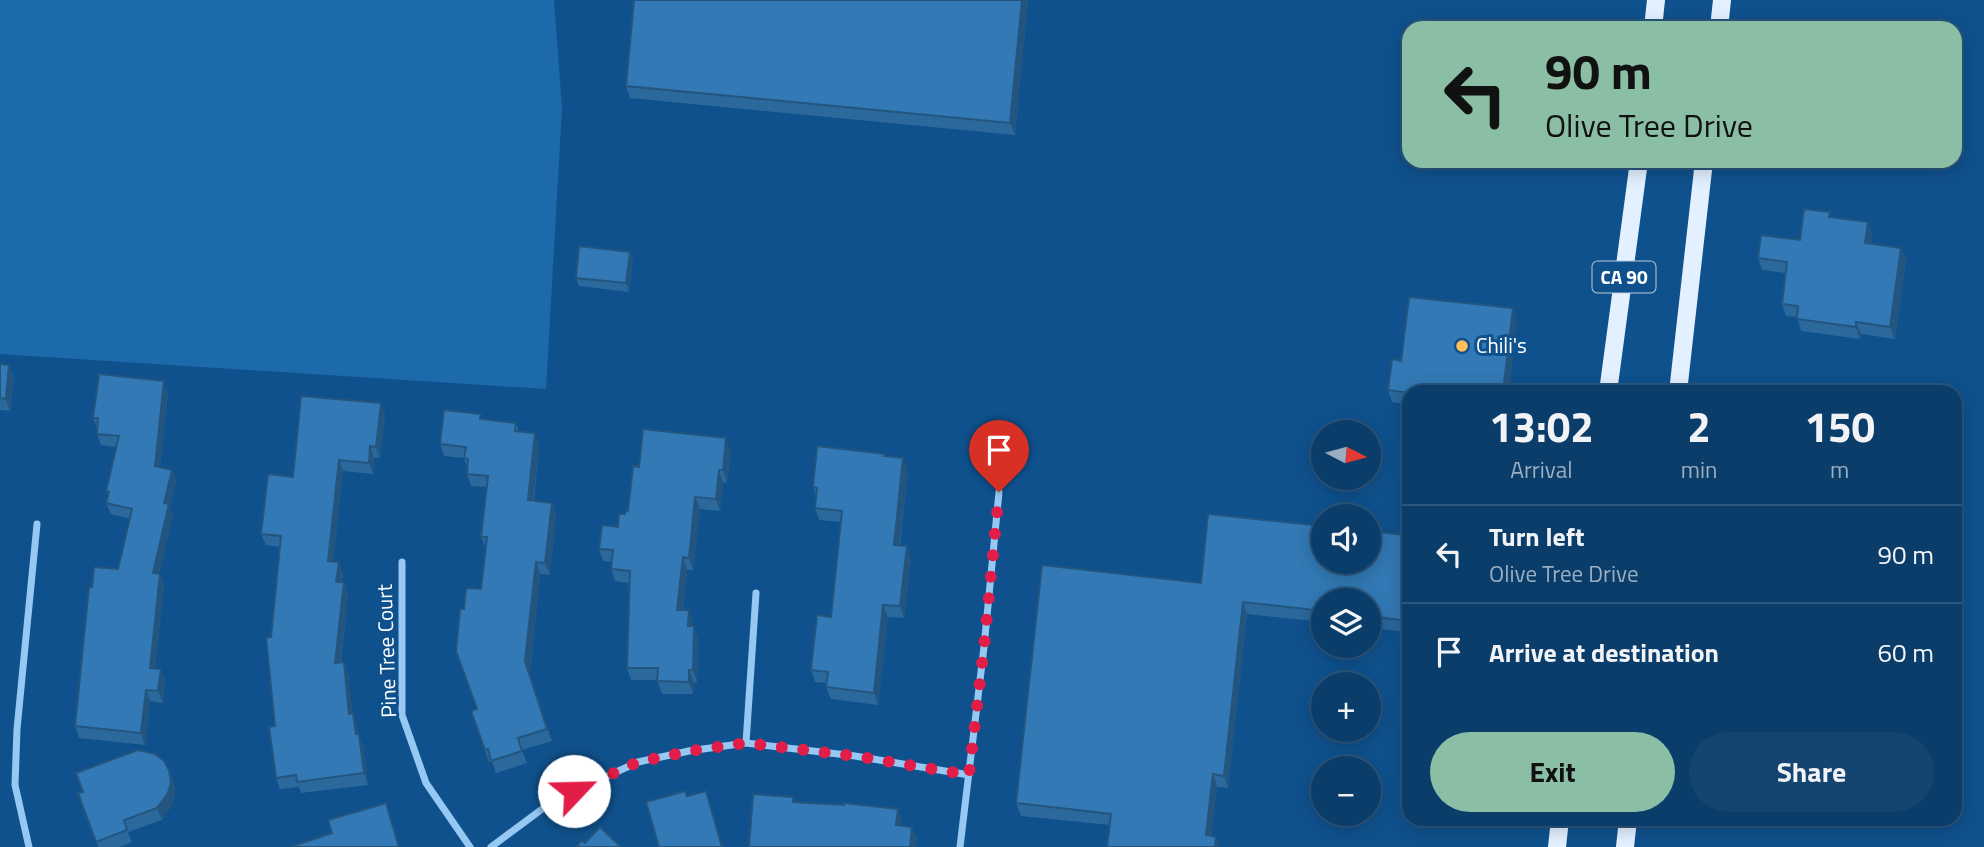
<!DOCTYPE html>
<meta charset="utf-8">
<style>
body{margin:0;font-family:"Titillium Web",sans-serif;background:#144470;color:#f1f3f6;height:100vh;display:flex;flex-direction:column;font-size:26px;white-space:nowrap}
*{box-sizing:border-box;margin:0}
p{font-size:23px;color:#9aaec1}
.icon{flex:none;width:38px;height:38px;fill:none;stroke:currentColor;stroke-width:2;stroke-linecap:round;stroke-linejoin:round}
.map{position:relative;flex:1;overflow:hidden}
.side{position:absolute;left:1402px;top:385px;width:560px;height:441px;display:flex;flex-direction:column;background:#0b3d6a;border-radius:21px;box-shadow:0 4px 18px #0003,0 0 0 2px #2b567e}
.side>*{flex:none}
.guide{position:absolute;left:1402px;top:21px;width:560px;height:147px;border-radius:21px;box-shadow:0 4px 18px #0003,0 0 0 2px #2b567e;background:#8abfa5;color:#111;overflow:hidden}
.needle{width:46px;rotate:96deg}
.controls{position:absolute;left:1311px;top:420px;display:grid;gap:14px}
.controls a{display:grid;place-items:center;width:70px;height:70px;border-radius:50%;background:#0b3d6a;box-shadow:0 4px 18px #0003,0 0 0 2px #2b567e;font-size:35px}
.pin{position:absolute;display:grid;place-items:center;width:60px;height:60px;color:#fff;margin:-72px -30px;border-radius:50% 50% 50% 0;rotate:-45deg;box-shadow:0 0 7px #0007}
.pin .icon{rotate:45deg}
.me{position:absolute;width:77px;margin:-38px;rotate:66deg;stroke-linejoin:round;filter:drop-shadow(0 0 5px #0008)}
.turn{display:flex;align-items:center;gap:24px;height:147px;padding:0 28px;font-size:32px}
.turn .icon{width:91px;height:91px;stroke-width:2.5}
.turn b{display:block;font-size:49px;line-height:60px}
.eta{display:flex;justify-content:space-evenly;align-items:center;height:119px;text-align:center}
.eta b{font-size:42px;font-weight:700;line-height:49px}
.cta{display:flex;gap:14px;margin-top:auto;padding:14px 28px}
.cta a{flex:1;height:80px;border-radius:42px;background:#8abfa5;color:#111;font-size:28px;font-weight:700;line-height:80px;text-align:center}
.cta a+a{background:#144470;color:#f1f3f6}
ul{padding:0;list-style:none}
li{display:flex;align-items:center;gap:21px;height:98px;padding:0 28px;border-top:2px solid #2b567e}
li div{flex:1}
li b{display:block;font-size:26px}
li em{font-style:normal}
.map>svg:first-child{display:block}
.green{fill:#1d6aab}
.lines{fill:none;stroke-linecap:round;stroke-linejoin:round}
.street{stroke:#95c8f3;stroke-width:7}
.primary{stroke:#e2f0ff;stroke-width:18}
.wall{fill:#2b689c}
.shaded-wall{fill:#23557f}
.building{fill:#3279b5;stroke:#23557f;stroke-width:2}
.route{stroke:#e11d48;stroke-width:12;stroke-dasharray:0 21.6}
.poi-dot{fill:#ffc058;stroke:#0f518d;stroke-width:2.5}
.labels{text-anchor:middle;stroke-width:6;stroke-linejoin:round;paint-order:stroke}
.shield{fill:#0f518d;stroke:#b7cbdd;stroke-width:2}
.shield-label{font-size:19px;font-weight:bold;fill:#fff}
.poi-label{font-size:21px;fill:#fff;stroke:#0f518d;text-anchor:start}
.street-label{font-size:21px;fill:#fff;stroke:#0f518d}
</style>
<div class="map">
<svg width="1984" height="847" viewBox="0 0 1984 847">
<rect width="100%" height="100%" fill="#0f518d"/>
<!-- green -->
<path class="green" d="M0,0H554L562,108L546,389L0,354Z"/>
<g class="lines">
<!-- street -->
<path class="street" d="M402,562V715L426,783L470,847
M746,743L756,593
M29,847L15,785L17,729L37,524
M491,847L553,801L638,762L689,751L746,743L855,756L969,775
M960,847L984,647L999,492"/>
<!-- primary -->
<path class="primary" d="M1653,28L1656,0
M1719,28L1722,0
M1608,392L1639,161
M1678,392L1704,161
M1557,847L1560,819
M1625,847L1628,819"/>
</g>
<!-- wall -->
<path class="wall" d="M634,0H1028L1015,135L630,98L626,86Z
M1831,217L1868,222L1872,234L1871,243L1901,248L1906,260L1895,339L1861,334L1860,339L1801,331L1797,317L1786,316L1782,304L1785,273L1762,270L1758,258L1800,240Z
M630,252L633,260L629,292L579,286L576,278Z
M1517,320L1409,392V410L1407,404L1392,402L1388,390L1401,361Z
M0,364L14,377L10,411L0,410Z
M168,392L160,467L172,470L176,481L170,507L173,515L159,574L164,585L155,668L165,680L163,703L150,701L145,745L79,738L75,726L92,587L118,569L130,519L111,514L106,503L108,496L106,491L117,447L101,445L97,434V428L93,418Z
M381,403L385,414L380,458H374L373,474L343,471L333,561L343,573L342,582H344L348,594L341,662L348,673L352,713L357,725L358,734L363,745L368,785L301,793L299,787L280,789L276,778L275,726L271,637L280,547L266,545L261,534L293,477Z
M483,420L516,423L519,431L539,445L534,501L552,503L556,515L550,575L540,574L530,674L552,741L522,750L527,763L496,773L492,762H489L471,711L477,709L464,609L481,589L486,549L481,537L486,487L471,486L467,474V467L464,458L444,456L440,444Z
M731,450L727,483L723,482L720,511L700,509L693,570H687L683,610L693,622V626L698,638L697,683L694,682L693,694H662L657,680H631L627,668L629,583L615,581L611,569V562L603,561L599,549L618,527L628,511L639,467Z
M885,454V456L903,458L908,470L900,545L911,558L904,618L888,617L878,705L831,699L826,687L827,683L815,682L811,670L831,617L841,522L819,520L815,508L816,497L813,487Z
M1405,535L1409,547L1407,567H1409V632L1368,628V600H1323V622L1247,614L1228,788L1217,787L1211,836L1216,837L1220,847H1107L1110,825L1021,816L1016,803L1201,583Z
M174,782L175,794L172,805L162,820L128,832L132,842L119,847H98L78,793Z"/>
<!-- shaded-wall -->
<path class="shaded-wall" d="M1022,0H1028L1015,135L1010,123Z
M1868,222L1872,234L1869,255L1865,243Z
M1901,248L1906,260L1895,339L1890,327Z
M630,252L633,260L629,292L626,283Z
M1513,308L1517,320L1509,392H1503Z
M1856,322L1861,334L1860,339L1856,327Z
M9,365L14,377L10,411L6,399Z
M164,381L168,392L159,477L155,466Z
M381,403L385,414L380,458L376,447Z
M535,433L539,445L532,512L528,500Z
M726,438L731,450L727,483L723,470Z
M370,446L374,458L373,474L369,463Z
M903,458L908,470L898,557L894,545Z
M339,460L343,471L332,572L328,561Z
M172,470L176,481L170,507L173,515L157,584L153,573L164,503Z
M719,470L723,482L720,511L716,499Z
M695,497L700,509L693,570L689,558Z
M552,503L556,515L550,575L545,563Z
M1405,535L1409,547L1406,579L1401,567Z
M907,546L911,558L904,618L900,606Z
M683,557L687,570L682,622L677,610Z
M339,562L343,573L341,593L336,582Z
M536,562L540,574L530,674L552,741L525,661Z
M160,574L164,585L154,679L150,668Z
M344,582L348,594L339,674L335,663Z
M1243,602L1247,614L1228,788L1224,776Z
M883,605L888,617L878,705L874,693Z
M689,610L693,622V638L688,626Z
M694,626L698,638L697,683L693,670Z
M344,662L348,673L354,725L349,714Z
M161,669L165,680L163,703L158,691Z
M689,670L694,682L693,694L689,682Z
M146,690L150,701L145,745L141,733Z
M353,713L357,725L360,746L356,734Z
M359,734L363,745L368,785L364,773Z
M169,770L174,782L175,794L172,805L162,820L157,808Z
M1213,774L1217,787L1210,847L1206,835Z
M706,791L710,803L723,847H722Z
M898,809L902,821L901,838L896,825Z
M912,827L917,839L916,847H910Z
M1216,837L1220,847H1215Z"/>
<!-- building -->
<path class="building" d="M634,0H1022L1010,123L626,86Z
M1804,209L1830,212L1829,217L1868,222L1865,243L1901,248L1890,327L1856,322V327L1797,319L1798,306L1782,304L1787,262L1758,258L1761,235L1800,240Z
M579,246L630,252L626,283L576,278Z
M1409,297L1513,308L1503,392L1409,393L1388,390L1392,359L1401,361Z
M0,364L9,365L6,399L0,398Z
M99,374L164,381L155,466L172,470L164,503L169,504L153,573L160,574L150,668L161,669L158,691L146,690L141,733L75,726L89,587H92L94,567L118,569L132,509L106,503L109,492L106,491L119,436L97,434L98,418H93Z
M301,396L381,403L376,447L370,446L369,463L339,460L328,561L339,562L336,582H344L335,663L344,662L349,714L353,713L356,734H359L364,773L297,782L296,775L276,778L269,727L275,726L266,638L271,637L281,536L261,534L268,474L293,477Z
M444,410L481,414L480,419L516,423L515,431L535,433L528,500L552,503L545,563L536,562L525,661L547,729L518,738L522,751L491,761L488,749L485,750L471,711L477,709L456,651L460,609H464L466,588L481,589L487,537H481L488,476L467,474L468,459L464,458L466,447L440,444Z
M643,429L726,438L723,470H719L716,499L695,497L689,558L683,557L677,610H689L688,626H694L693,670H689V682L657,681L658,668H627L630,571L611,569L613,550L599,549L602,525L618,527L619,514H625L626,510L628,511L633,466L639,467Z
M817,446L885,454L884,456L903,458L894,545L907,546L900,606L883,605L874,693L826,687L828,672L811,670L817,615L831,617L842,511L815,508L817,488L813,487Z
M1208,514L1323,526V562H1368V531L1405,535L1401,567H1409V621L1368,616V600H1323V611L1243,602L1224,776L1213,774L1206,835L1216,837L1215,847H1107L1111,814L1016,803L1042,565L1201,583Z
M138,750L155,754L164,761L169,770L171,782L168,793L157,808L124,820L127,830L96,842L78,793L83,792L76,773Z
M685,791L687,796L706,791L722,847H659L646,802Z
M753,794L793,797V802L844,805V803L898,809L896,825L912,827L910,847H749Z
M386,803L399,847H290L332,833L328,820Z
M600,827L621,847H576L582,840L585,843Z"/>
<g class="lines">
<!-- route -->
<path class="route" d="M574,791L638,762L690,751L746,743L855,756L969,775L984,647L999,492"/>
</g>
<!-- markers -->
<circle class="poi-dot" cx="1462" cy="346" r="7"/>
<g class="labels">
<!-- shield labels -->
<rect class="shield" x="1592.5" y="261.5" width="63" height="31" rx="5"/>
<g class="shield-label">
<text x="1624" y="284">CA 90</text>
</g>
<!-- poi labels -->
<g class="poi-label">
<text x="1476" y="353">Chili's</text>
</g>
<!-- street labels -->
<g class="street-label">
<text transform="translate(387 651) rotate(-92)" y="7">Pine Tree Court</text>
</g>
</g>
</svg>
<div class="controls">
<a><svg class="needle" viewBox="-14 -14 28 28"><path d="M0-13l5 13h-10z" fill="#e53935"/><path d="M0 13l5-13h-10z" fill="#9aaec1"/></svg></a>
<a><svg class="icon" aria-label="sound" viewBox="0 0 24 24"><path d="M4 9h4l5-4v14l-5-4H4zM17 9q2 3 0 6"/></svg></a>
<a><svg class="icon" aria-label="layers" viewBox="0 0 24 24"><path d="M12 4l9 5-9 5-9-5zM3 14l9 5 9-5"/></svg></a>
<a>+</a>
<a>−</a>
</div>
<div class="pin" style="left:999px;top:492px;background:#d93025"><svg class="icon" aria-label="arrive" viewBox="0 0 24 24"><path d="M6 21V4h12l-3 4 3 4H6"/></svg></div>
<svg class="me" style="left:574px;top:791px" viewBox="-20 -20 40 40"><circle r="19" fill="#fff"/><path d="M0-13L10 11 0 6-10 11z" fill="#e11d48"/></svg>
<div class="guide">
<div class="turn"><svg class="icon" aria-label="left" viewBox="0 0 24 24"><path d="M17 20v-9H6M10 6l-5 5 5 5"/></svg><div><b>90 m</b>Olive Tree Drive</div></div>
</div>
<section class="side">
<div class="eta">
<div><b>13:02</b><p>Arrival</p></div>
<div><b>2</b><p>min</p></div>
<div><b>150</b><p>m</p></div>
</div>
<ul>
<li><svg class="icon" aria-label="left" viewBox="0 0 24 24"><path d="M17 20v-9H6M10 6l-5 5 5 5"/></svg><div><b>Turn left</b><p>Olive Tree Drive</p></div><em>90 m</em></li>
<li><svg class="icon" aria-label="arrive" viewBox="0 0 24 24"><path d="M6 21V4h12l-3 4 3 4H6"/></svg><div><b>Arrive at destination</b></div><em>60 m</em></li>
</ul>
<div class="cta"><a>Exit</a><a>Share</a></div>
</section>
</div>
